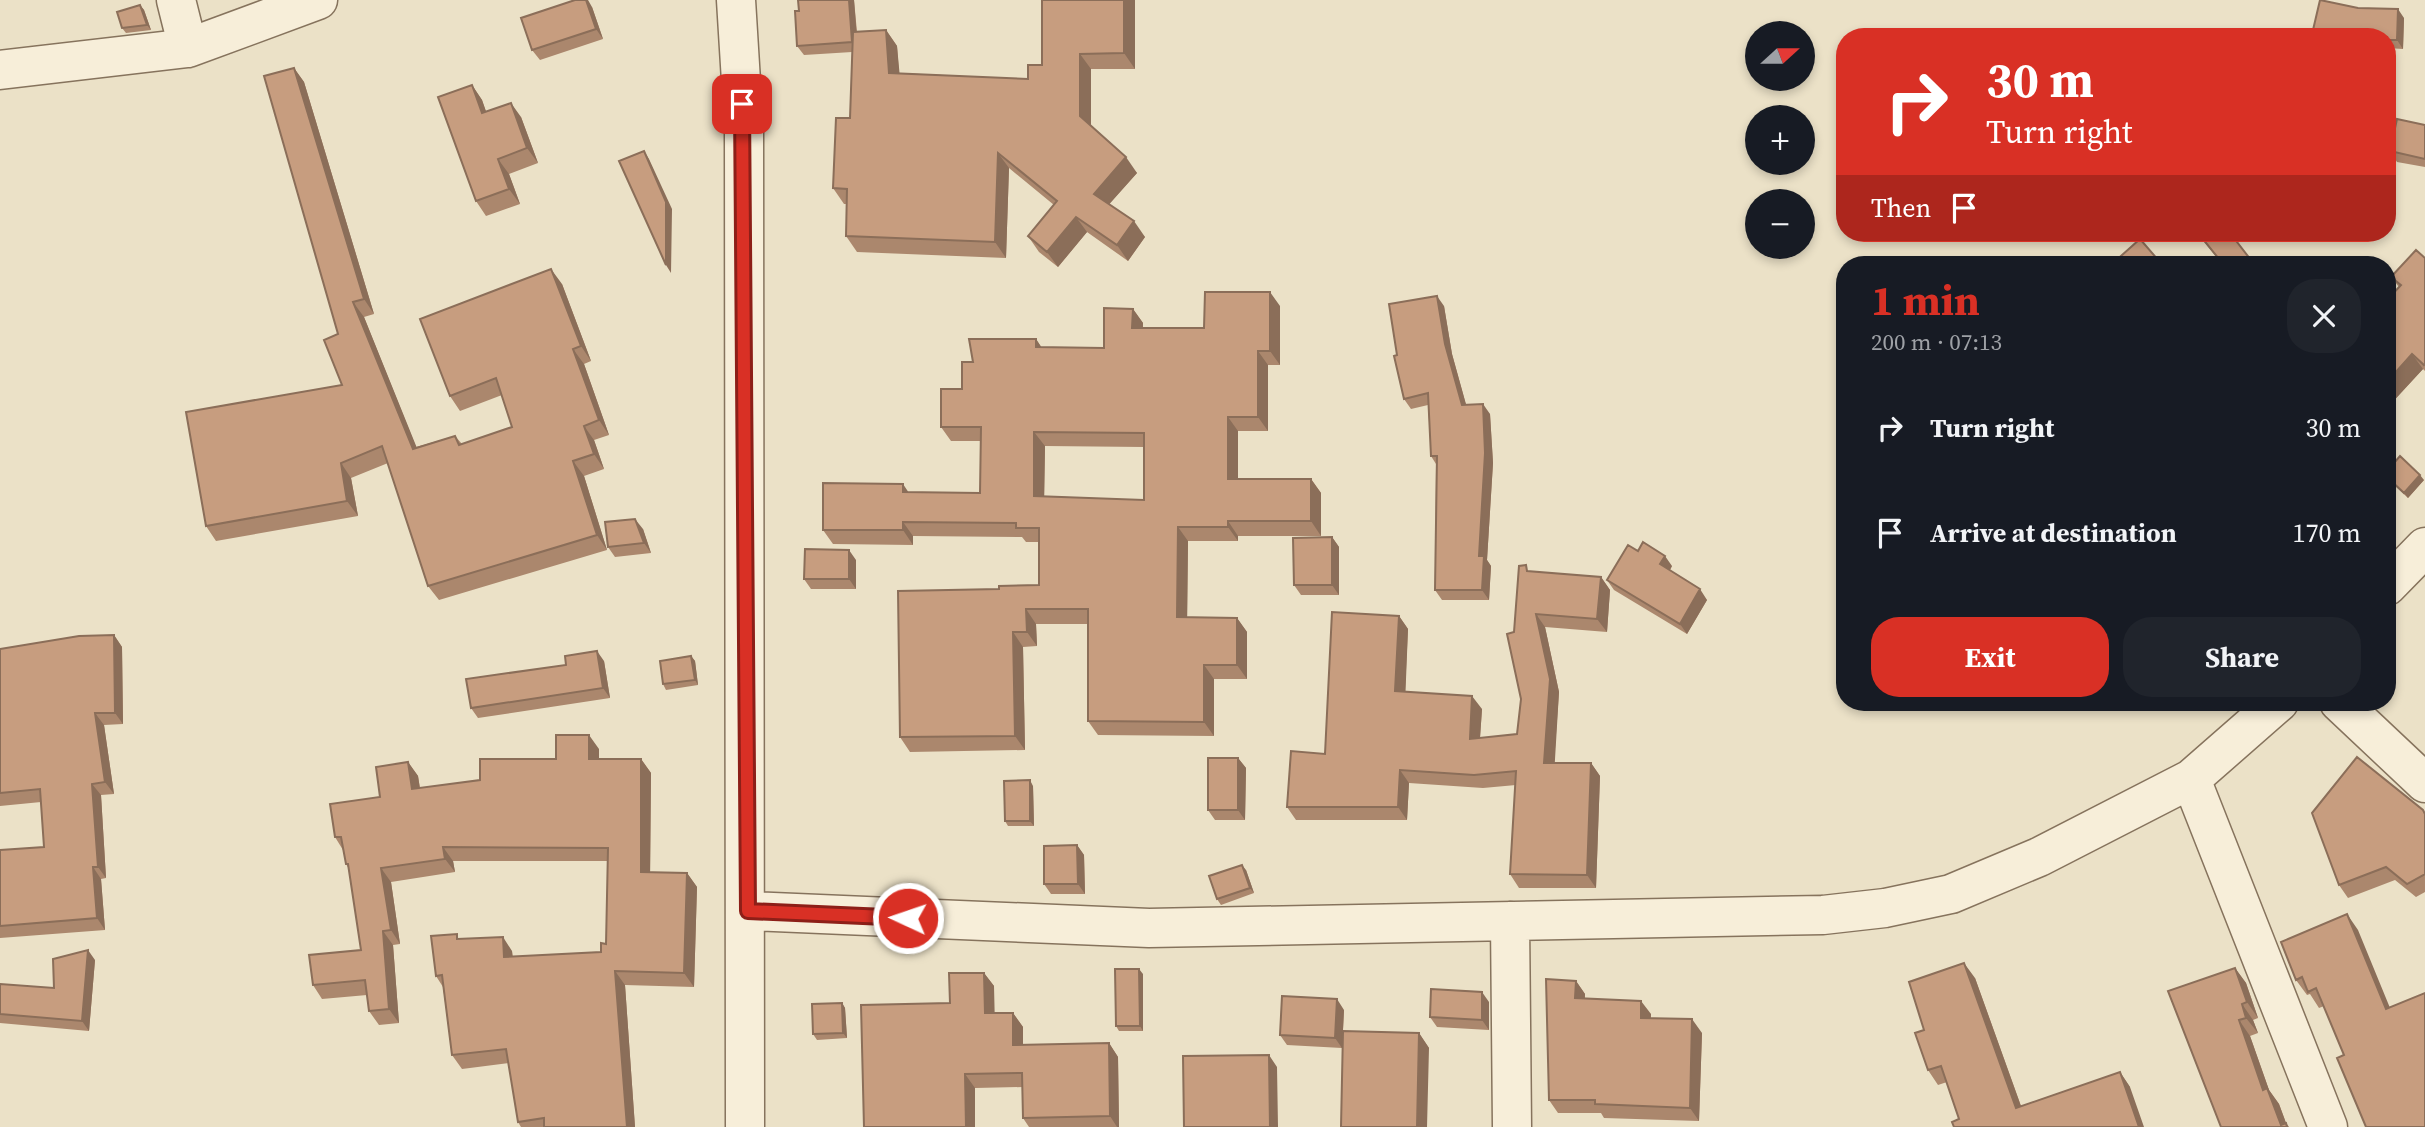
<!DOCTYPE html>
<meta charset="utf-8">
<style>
body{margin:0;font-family:"Source Serif 4",serif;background:#20242c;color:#f1f3f6;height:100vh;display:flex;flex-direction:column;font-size:26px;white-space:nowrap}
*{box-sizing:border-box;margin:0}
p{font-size:23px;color:#9ea1a6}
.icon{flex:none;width:38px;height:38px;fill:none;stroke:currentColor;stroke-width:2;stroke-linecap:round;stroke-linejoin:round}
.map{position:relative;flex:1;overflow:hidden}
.side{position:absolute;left:1836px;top:256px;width:560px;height:455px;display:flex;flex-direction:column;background:#171b24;border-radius:28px;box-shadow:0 4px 10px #0003}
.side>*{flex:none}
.banner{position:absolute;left:1836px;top:28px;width:560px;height:214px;border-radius:28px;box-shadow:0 4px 10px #0003;background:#d93025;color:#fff;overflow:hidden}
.needle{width:46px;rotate:69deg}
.fabs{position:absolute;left:1745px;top:21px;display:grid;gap:14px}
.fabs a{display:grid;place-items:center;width:70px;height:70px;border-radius:50%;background:#171b24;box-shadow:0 4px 10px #0003;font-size:35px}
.pin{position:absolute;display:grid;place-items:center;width:60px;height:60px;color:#fff;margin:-30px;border-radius:14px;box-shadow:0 4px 10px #0006}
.me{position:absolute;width:77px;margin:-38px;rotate:273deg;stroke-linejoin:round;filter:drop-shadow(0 0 5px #0008)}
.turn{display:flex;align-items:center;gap:24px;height:147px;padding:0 35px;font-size:32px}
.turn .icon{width:91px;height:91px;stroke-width:2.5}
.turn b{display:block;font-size:49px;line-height:60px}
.then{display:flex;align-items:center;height:66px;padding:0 35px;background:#0003;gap:14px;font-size:26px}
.round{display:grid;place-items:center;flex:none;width:74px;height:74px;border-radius:28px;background:#20242c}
.headline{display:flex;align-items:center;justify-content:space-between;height:119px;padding:0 35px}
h1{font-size:42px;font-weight:700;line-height:52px;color:#d93025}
.cta{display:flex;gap:14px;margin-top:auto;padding:14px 35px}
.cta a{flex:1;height:80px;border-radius:28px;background:#d93025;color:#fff;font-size:28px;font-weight:700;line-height:80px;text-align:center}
.cta a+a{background:#20242c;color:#f1f3f6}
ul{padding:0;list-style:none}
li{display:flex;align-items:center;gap:21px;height:105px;padding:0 35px}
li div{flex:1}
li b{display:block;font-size:26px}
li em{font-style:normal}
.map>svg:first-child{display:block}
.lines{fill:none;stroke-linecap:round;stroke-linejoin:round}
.minor-casing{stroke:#86735d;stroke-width:41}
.minor{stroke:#f7eed9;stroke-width:38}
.wall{fill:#ab876d;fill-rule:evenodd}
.shaded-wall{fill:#8b6e59}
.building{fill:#c79d7f;stroke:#8b6e59;stroke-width:2;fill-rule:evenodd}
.route-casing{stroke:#8d1f18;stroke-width:18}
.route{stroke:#d93025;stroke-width:12}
</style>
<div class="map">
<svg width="2425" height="1127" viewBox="0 0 2425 1127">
<rect width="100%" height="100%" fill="#ebe1c7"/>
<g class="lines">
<!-- minor casing -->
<g class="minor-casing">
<path id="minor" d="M176,0L188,48L318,0
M736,0L744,130L745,1127
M0,70L188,48
M2387,586L2425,547
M2339,702L2425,783
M2191,779L2328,1127
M748,911L1149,928L1823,915L1885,908L1951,894L2039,857L2191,779L2279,702
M1510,921L1512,1127"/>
</g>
<!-- minor -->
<use href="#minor" class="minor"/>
</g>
<!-- wall -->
<path class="wall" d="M798,0H854L857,32L886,30L897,46L899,73L1028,79L1042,65V0H1135V69H1091V126L1137,173L1109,204L1145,237L1128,261L1087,232L1058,267L1039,252L1028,236L1054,205L1009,168L1006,258L857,252L846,236L847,204H844L833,188L850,118L852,52L804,55L797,46L799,11Z
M140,5L144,10L151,30L126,33L122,28Z
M592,7L603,39L540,60L532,50Z
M2358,8L2404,18L2403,49L2387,48V37H2318L2313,30Z
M294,68L304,82L374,314L364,317L416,447L455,436L462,444L512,427L502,395L460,411L450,396L562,284L591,361L584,364L609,435L594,440L604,469L584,476L607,550L439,600L428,586L388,463L351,478L358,516L216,541L206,526L342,385L338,334Z
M472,85L482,100L486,112L521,117L538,163L509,174L520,204L486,216L476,201Z
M2425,125V167L2397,162L2390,151Z
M2197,233H2244L2236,240L2254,264H2222Z
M2425,258V371L2423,369L2387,408L2399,287L2391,277Z
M1280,306V365H1268V431H1238V479H1311L1321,493V536H1238V541H1188L1187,617L1237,618L1247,632V679H1214V736L1098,735L1088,721V624H1036L1037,646L1023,647L1025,750L910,752L900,737L999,589L1039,585V542H1026L1022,537L913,536V545L833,544L823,530L909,493H980L981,441H951L941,427L962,389L1036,339L1041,347L1104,348L1133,309L1143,323V328H1204ZM1045,446L1144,447V500L1044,496Z
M1444,306L1452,354L1466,405L1490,414L1493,463L1487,560L1491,566L1489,600H1442L1435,590L1436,464L1431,456L1428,405L1411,409L1404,399L1397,355Z
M2387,471L2424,480L2408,498L2388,479Z
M643,529L651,553L615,557L608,547Z
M1332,537L1339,547V595H1301L1294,585Z
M856,560V589H811L804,579Z
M1672,566L1670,570L1707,600L1687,634L1614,590L1607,580Z
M1530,572L1601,577L1610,590L1607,632L1545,627L1559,692L1554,763H1591L1600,776L1596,888H1519L1510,874L1516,785L1483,788L1409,783L1407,820H1296L1287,807L1325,754L1399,616L1408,629L1405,691L1482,709L1480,738L1517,734L1521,699Z
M114,635L122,647L123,724L104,725L114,794L101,795L106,878L101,879L105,930L0,938V850L44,847L41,802L0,806V649Z
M691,656L695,661L698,685L666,690L663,684Z
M604,661L610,698L478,718L471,708Z
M599,749V759H641L651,773L650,872L687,873L697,887L694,987L625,985L635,1127H521L518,1122L509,1063L462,1069L452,1055L443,987L436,976L460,939L512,951L513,957L601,952L606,944L608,861H453L455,872L391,882L400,944L393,945L399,1023L379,1025L369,1011L367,995L322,999L313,985L361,950L349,869L346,864L343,850L335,837L380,797L408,762L418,776L420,788L480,780Z
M1238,758L1246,768L1245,820H1215L1208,810Z
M1033,786L1034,826H1008L1005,821Z
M2425,813V892L2416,897L2395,880L2348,898L2339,885Z
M1077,845L1084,855L1085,894H1051L1044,884Z
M1246,870L1254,893L1221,905L1217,899Z
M2358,930L2344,1055L2324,1006L2319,1008L2310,994L2307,995L2296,980Z
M95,960L89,1031L0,1023V984L54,988Z
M2235,968L2246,983L2258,1018L2253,1020L2258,1033L2250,1036L2269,1090L2279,1104L2286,1123L2221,1127Z
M984,973L994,986V1013H1013L1023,1027V1045L1109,1043L1118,1057L1119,1127H1029L1023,1118V1087L975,1088V1127L950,1003Z
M1143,974V1031H1119L1116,1026Z
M1975,978L2021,1106L2120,1072L2130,1087L1959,1119L1947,1082L1938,1085L1928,1070L1924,1030Z
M1576,981L1585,994V998L1651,1014V1018L1702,1033L1699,1121L1604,1118L1601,1113H1558L1549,1100Z
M1489,1002V1030L1437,1027L1430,1017Z
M842,1003L845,1008L847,1038L817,1040L813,1034Z
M1344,1010L1343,1031L1419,1033L1429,1048H1342L1287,1045L1280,1035Z"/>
<!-- shaded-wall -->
<path class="shaded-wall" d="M586,0H588L592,7L603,39L596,29Z
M849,0H854L858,51L852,42Z
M1124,0H1135V69L1124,53Z
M140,5L144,10L151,30L147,25Z
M2398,9L2404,18L2403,49L2397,40Z
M886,30L897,46L901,89L889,73Z
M1080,54L1091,69V132L1080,116Z
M294,68L304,82L374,314L364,299Z
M472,85L482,100L492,128L482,113Z
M511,103L521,117L538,163L527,148Z
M644,151L649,159L672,209L671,273L666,265Z
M998,153L1009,168L1006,258L995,242Z
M1126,157L1137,173L1105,209L1094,194Z
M498,159L509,174L520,204L509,189Z
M1076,217L1087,232L1058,267L1047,252Z
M1134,221L1145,237L1128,261L1117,245Z
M551,269L562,284L591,361L581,346Z
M1270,292L1280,306V365L1270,351Z
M1437,296L1444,306L1452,354L1469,415L1462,405L1445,344Z
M353,302L364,317L423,463L413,449Z
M1133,309L1143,323L1142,343L1132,328Z
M1036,339L1046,354L1036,347Z
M573,349L584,364L609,435L599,420Z
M1258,351L1268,365V431L1258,417Z
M2412,354L2423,369L2387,408V382Z
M1483,404L1490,414L1493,463L1487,560L1491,566L1489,600L1482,590L1479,556Z
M1228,417L1238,431V493L1228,479Z
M584,426L594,440L604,469L594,454Z
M1034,432L1045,446L1044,510L1034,496Z
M573,461L584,476L607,550L597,535Z
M341,463L351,478L358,516L347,501Z
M2420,475L2424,480L2408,498L2404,493Z
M1311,479L1321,493V536L1311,521Z
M903,484L913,499L903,492Z
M635,519L643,529L651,553L644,543Z
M1228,521L1238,536V541L1228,527Z
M903,522L913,536V545L903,530Z
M1178,527L1188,541L1187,632L1177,617Z
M1332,537L1339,547V595L1332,585Z
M849,550L856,560V589L849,579Z
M1665,556L1672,566L1667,575L1660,564Z
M1601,577L1610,590L1607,632L1597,619Z
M1700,589L1707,600L1687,634L1680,624Z
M1026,609L1036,624L1037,646L1027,632Z
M1536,614L1545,627L1559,692L1554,776L1544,763Z
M1399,616L1408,629L1405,704L1395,691Z
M1237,618L1247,632V679L1237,665Z
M1013,632L1023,647L1025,750L1015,736Z
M114,635L122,647L123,724L115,713Z
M597,651L604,661L610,698L603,688Z
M691,656L695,661L698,685L695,680Z
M1204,665L1214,679V736L1204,722Z
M1472,696L1482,709L1479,752L1470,739Z
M95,713L104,725L114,794L105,782Z
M589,735L599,749V773L589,759Z
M1238,758L1246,768L1245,820L1238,810Z
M641,759L651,773L650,885L641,872Z
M408,762L418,776L422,803L412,789Z
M1591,763L1600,776L1596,888L1587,875Z
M1400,770L1409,783L1407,820L1398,807Z
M1030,780L1033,786L1034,826L1030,821Z
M92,784L101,795L106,878L98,867Z
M1077,845L1084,855L1085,894L1078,884Z
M443,847L453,861L455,872L445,859Z
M1242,865L1246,870L1254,893L1250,888Z
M93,867L101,879L105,930L97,918Z
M381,868L391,882L400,944L391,930Z
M687,873L697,887L694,987L684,973Z
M2347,914L2358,930L2397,1025L2386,1009Z
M383,931L393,945L399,1023L389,1009Z
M503,937L512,951L513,971L504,957Z
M88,950L95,960L89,1031L82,1021Z
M1964,963L1975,978L2027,1123L2016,1108Z
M2235,968L2246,983L2258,1018L2247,1002Z
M1139,969L1143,974V1031L1140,1026Z
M615,971L625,985L635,1127H627Z
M984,973L994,986L995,1027L985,1013Z
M1576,981L1585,994L1584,1011L1575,998Z
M1482,992L1489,1002V1030L1482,1020Z
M1337,999L1344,1010L1342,1048L1335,1038Z
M1641,1001L1651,1014L1650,1031L1641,1018Z
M842,1003L845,1008L847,1038L843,1033Z
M2242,1004L2253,1020L2258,1033L2246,1018Z
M1013,1013L1023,1027V1058L1013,1045Z
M1692,1019L1702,1033L1699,1121L1690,1108Z
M2239,1020L2250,1036L2269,1090L2279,1104L2286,1123L2289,1127H2283L2263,1090Z
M1419,1033L1429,1048L1427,1127H1417Z
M1109,1043L1118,1057L1119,1127H1117L1110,1116Z
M1269,1055L1277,1067L1278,1127H1270Z
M2120,1072L2130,1087L2144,1127H2139Z
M965,1074L975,1088V1127H966Z"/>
<!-- building -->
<path class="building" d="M575,0H586L596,29L532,50L521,18Z
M798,0H849L852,42L797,46L795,11H799Z
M1042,0H1124V53L1080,54V116L1126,157L1094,194L1134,221L1117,245L1076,217L1047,252L1028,236L1057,201L998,153L995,242L846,236L847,189L833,188L836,118H850L853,32L886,30L889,73L1028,79V65H1042Z
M2320,0L2358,8L2398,9L2397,40H2387V37H2344L2313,30Z
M140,5L147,25L122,28L117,12Z
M294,68L364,299L353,302L413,449L455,436L459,445L512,427L496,378L450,396L420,319L551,269L581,346L573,349L599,420L584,426L594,454L573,461L597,535L428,586L382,446L341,463L347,501L206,526L186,412L342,385L324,340L338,334L264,76Z
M472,85L482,113L511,103L527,148L498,159L509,189L476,201L438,97Z
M2397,119L2425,125V159L2390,151Z
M644,151L666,202V265L619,161Z
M2198,233H2230L2254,264H2223Z
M2140,239L2159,261L2155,264H2112Z
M2416,250L2425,258V364L2424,365L2412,354L2387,382V300L2401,285L2391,277Z
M1205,292H1270V351H1258V417H1228V479H1311V521H1228V527H1178L1177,617L1237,618V665H1204V722L1088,721V609H1026L1027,632H1013L1015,736L900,737L898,591L999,589V586L1039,585V528H1016V523L903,522V530H823V483L903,484V492L980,493L981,427H941V389H962V362H973L969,339H1036V347L1104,348V308L1133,309L1132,328H1204ZM1034,432L1144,433V500L1034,496Z
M1437,296L1445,344L1462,405L1483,404L1485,453L1479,556H1484L1482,590H1435L1437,456H1431L1428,393L1404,399L1394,356L1397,355L1389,304Z
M2400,456L2420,475L2404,493L2387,477V471Z
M635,519L644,543L608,547L605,522Z
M1332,537V585H1294L1293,538Z
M1643,542L1665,556L1660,564L1700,589L1680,624L1607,580L1628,545L1638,551Z
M805,549L849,550V579H804Z
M1526,565L1527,571L1601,577L1597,619L1536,614L1550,679L1544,763H1591L1587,875L1510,874L1516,771L1474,775L1400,770L1398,807H1287L1291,751L1325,754L1332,612L1399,616L1395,691L1472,696L1470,739L1517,734L1521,699L1507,634L1514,632L1519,566Z
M114,635L115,713H95L105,782L92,784L98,867H93L97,918L0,926V850L44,847L40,789L0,793V649L79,636Z
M597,651L603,688L471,708L466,679L566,665L565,656Z
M691,656L695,680L663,684L660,661Z
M556,735H589V759H641V872L687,873L684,973L615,971L627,1127H544V1118L518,1122L506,1049L452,1055L442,975L436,976L431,936L457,934V939L503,937L504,957L601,952V943L606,944L608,848L443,847L445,859L381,868L391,930L383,931L389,1009L369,1011L365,980L313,985L309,955L361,950L348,864H346L341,837H335L330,804L380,797L376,767L408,762L412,789L480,780V759H556Z
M2357,757L2423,810L2425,814V874L2407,884L2386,867L2339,885L2312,813Z
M1208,758H1238V810H1208Z
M1030,780V821H1005L1004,781Z
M1077,845L1078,884H1044V846Z
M1242,865L1250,888L1217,899L1209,876Z
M2347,914L2386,1009L2425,993V1127H2366L2337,1058L2344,1055L2316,988L2308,992L2302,977L2296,980L2281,942Z
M88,950L82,1021L0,1014V984L54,988L53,959Z
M1964,963L2016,1108L2120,1072L2139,1127H1954L1952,1122L1959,1119L1941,1066L1928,1070L1915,1033L1924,1030L1909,982Z
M2235,968L2247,1002L2242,1004L2246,1018L2239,1020L2263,1090L2267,1088L2281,1125L2286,1123L2287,1127H2221L2168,991Z
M1115,969H1139L1140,1026H1116Z
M949,973H984L985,1013H1013V1045L1109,1043L1110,1116L1023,1118L1022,1073L965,1074L966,1127H864L861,1005L950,1003Z
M1546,979L1576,981L1575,998L1641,1001V1018L1692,1019L1690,1108L1595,1104V1100H1549Z
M1431,989L1482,992V1020L1430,1017Z
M1282,996L1337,999L1335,1038L1280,1035Z
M842,1003L843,1033L813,1034L812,1004Z
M1343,1031L1419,1033L1417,1127H1341Z
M1269,1055L1270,1127H1184L1183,1056Z"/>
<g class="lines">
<!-- route casing -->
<g class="route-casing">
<path id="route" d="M742,104L748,911L908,918"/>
</g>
<!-- route -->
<use href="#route" class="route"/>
</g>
</svg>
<div class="fabs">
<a><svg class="needle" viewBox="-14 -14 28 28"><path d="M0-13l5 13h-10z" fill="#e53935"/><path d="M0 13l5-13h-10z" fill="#9ea1a6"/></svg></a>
<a>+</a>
<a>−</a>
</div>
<div class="pin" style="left:742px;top:104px;background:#d93025"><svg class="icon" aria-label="arrive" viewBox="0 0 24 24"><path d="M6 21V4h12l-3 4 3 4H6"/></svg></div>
<svg class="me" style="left:908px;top:918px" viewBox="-20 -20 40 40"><circle r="17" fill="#d93025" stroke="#fff" stroke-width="3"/><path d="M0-11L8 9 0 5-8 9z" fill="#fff"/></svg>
<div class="banner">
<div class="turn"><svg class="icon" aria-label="right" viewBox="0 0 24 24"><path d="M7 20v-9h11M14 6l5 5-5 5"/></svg><div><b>30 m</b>Turn right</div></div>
<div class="then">Then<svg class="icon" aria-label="arrive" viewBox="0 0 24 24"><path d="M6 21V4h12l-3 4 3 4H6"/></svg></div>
</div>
<section class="side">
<div class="headline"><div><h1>1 min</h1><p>200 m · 07:13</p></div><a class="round"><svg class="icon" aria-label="close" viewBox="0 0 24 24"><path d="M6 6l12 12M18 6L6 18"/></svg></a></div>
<ul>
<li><svg class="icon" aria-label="right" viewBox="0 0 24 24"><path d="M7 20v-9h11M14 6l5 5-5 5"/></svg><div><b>Turn right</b></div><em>30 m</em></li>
<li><svg class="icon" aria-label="arrive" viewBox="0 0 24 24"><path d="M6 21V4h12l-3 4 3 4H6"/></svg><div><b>Arrive at destination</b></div><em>170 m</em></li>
</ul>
<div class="cta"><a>Exit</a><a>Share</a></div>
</section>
</div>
